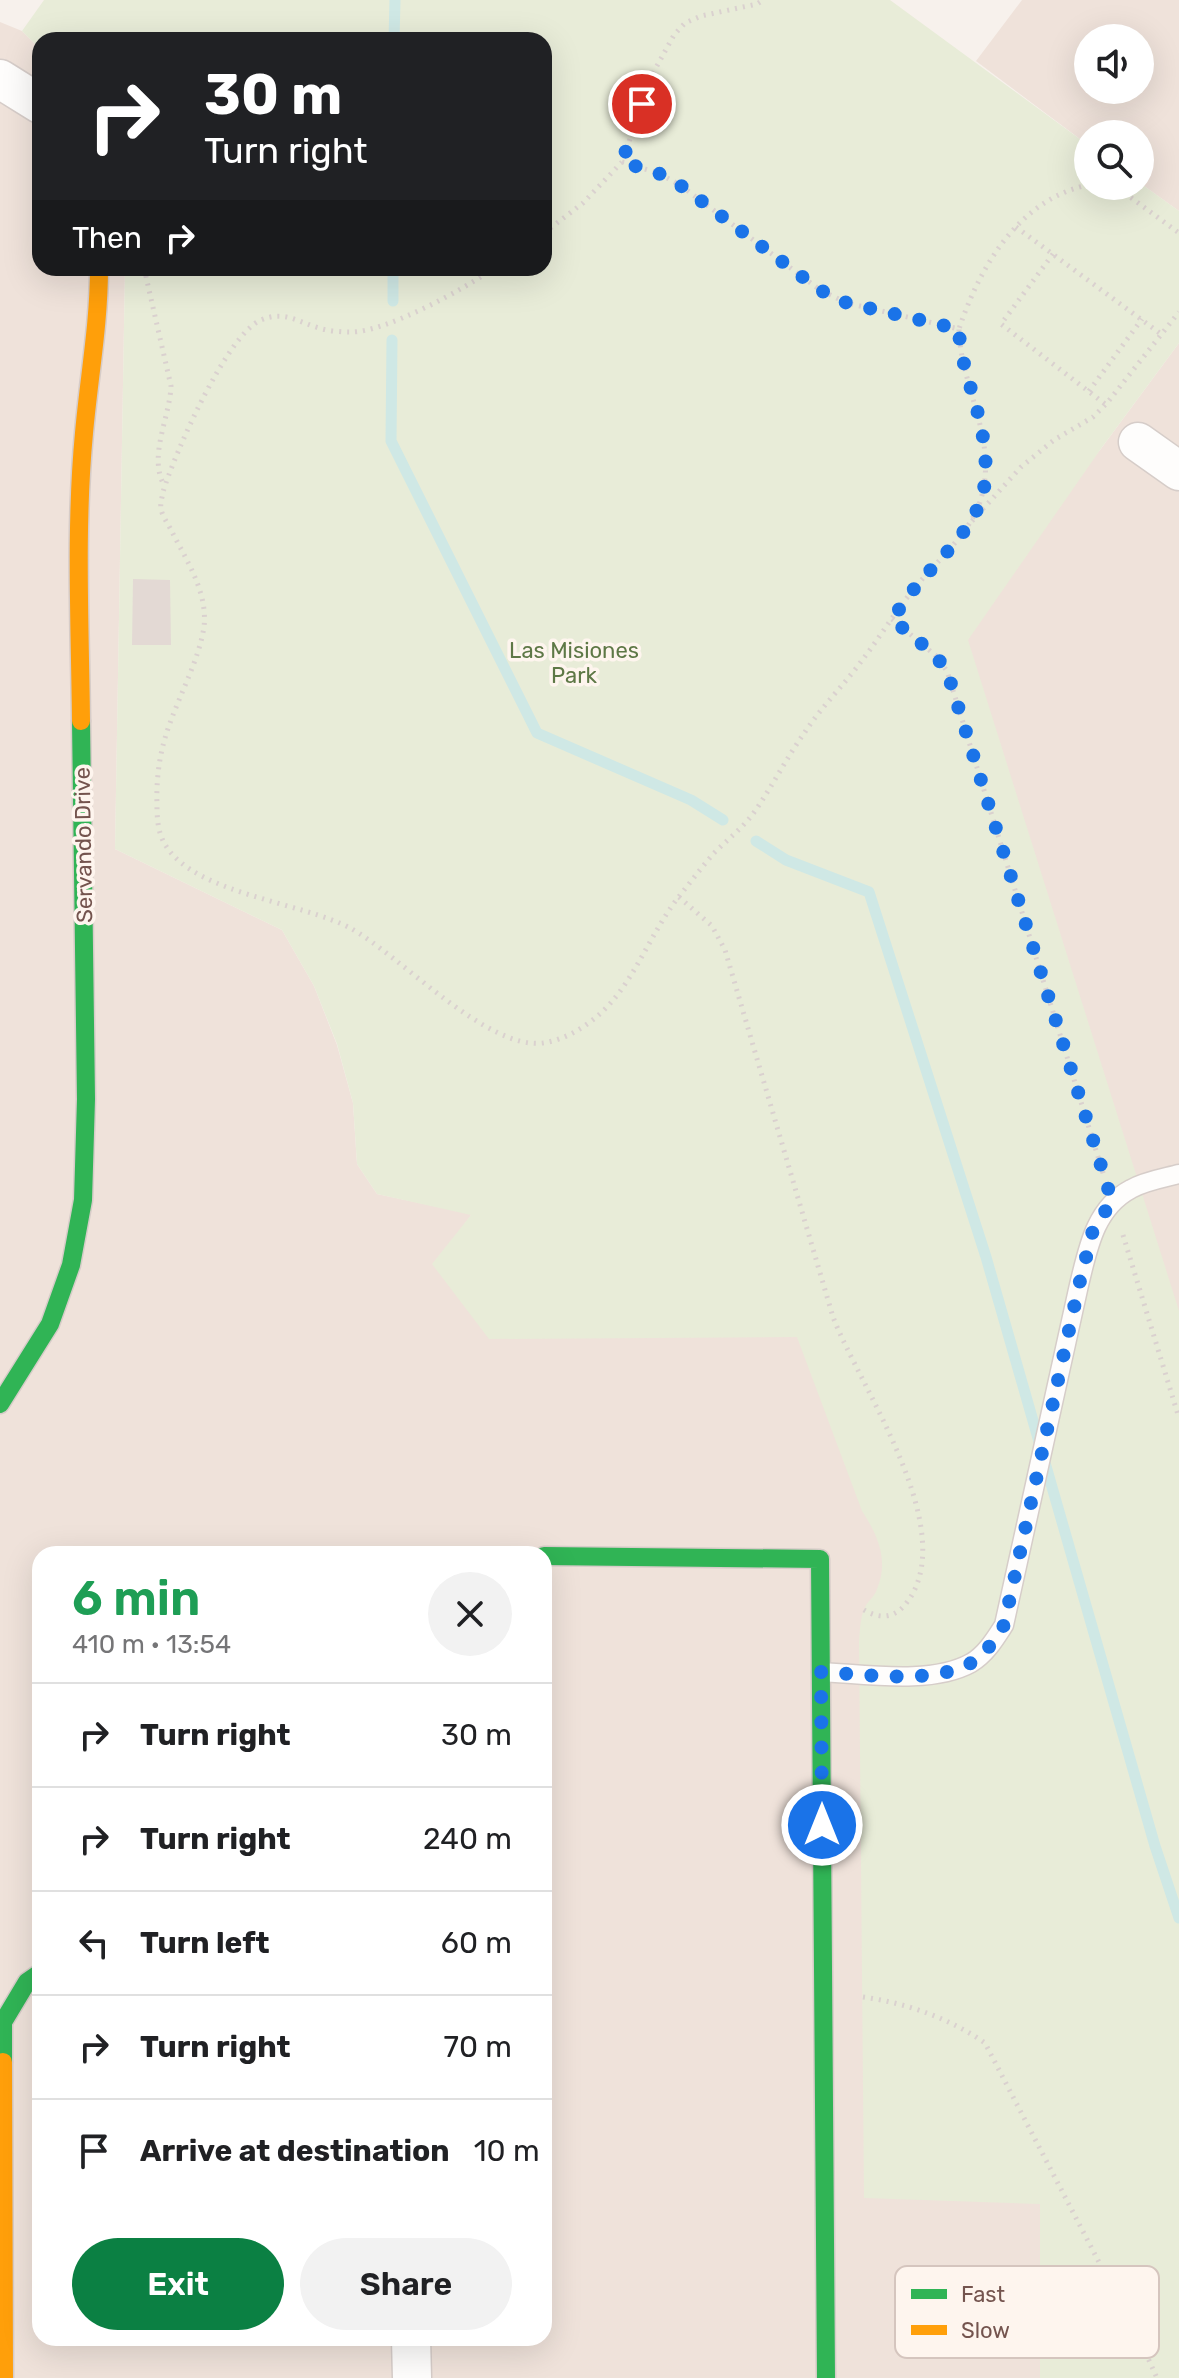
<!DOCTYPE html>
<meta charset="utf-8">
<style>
body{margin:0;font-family:Rubik,sans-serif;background:#f2f2f2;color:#202124;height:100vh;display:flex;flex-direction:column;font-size:30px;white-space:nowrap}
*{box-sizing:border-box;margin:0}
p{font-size:26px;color:#757577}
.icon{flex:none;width:44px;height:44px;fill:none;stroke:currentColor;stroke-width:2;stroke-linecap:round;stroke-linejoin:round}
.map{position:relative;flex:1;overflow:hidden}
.details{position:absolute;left:32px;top:1546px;width:520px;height:800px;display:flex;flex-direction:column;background:#fff;border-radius:24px;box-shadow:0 8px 32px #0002}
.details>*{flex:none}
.top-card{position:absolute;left:32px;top:32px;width:520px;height:244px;border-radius:24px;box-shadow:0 8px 32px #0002;background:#202124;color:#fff;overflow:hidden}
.controls{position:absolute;left:1074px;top:24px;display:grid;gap:16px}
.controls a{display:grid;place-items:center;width:80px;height:80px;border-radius:50%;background:#fff;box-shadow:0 8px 32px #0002;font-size:40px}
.pin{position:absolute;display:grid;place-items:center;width:68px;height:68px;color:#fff;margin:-34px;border:4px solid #fff;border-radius:50%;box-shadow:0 2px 8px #0007}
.me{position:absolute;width:88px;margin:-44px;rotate:0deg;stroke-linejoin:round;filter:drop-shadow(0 0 6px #0008)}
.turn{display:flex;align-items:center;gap:28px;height:168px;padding:0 40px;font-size:36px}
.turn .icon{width:104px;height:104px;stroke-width:2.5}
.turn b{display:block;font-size:56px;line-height:68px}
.then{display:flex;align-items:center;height:76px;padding:0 40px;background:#0003;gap:16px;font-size:30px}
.round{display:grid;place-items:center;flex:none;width:84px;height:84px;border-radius:42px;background:#f2f2f2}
.overview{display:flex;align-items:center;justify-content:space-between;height:136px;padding:0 40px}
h1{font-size:48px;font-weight:600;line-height:60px;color:#1e9e55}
.cta{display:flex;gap:16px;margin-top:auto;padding:16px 40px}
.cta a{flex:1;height:92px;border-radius:48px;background:#0b8043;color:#fff;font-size:32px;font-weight:600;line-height:92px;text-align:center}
.cta a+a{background:#f2f2f2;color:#202124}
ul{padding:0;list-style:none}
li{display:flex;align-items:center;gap:24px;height:104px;padding:0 40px;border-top:2px solid #e0e0e0}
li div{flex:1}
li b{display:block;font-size:30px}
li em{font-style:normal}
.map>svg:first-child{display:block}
.residential{fill:#efe2da;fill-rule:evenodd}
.green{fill:#e8ecd8}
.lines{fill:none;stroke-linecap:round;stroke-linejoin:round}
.stream{stroke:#cfe8e5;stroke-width:11}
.building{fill:#e3d9d4}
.lane-casing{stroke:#d6cdc9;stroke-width:21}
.street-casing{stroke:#d6cdc9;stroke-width:41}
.fast-casing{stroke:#d6ccc8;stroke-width:21}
.slow-casing{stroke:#d6ccc8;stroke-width:21}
.path{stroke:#dad1cf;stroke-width:5;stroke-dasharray:2 6;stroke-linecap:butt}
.lane{stroke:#fefdfc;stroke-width:18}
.street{stroke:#fefdfc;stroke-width:38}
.fast{stroke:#30b455;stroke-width:18}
.slow{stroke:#ff9f0a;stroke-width:18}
.route{stroke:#1a73e8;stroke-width:14;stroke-dasharray:0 25.2}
.labels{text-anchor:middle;stroke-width:7;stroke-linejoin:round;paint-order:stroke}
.park-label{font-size:22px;fill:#5e7846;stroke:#fef5ee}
.street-label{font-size:22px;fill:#74544e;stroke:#fef5ee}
.key{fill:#fef5ee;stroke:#d5c5be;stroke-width:2}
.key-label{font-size:22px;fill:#74544e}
</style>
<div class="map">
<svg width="1179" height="2378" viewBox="0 0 1179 2378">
<rect width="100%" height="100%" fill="#f7f1ec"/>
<!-- residential -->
<path class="residential" d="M1022,0H1179V211L1140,183V134H1088V145L976,61ZM1088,38H1140V90H1088Z
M0,22L22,31L40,49V268H125L115,849L282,930L314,986L337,1045L353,1103L357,1164L377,1194L472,1214L452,1241L1100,450L1179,343V2378H0ZM40,1554H544V2338H40Z"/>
<!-- green -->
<path class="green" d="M44,0H890L1088,145V186H1140V183L1179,211V343L1100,450L968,640L1179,1311V2378H1040V2204L864,2198L859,1642C860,1630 860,1616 866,1605C870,1599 875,1596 877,1589C889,1561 878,1535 862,1511L797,1337L489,1339L432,1264L471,1215L377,1194L357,1164L353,1103L337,1044L314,986L282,930L115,849L125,268H544V40H40V49L22,31Z"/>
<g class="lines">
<!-- stream -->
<path class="stream" d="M394,40L395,0
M393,301V268
M392,340L391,441L537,733L691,800L723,820
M756,841L786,860L869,892L986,1257L1155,1846L1179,1918"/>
</g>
<!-- building -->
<path class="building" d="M133,579L170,580L171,645H132Z"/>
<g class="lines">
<!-- lane casing -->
<g class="lane-casing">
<path id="lane" d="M821,1672C865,1674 931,1685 971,1663C986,1654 995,1639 1004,1625L1079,1285C1088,1248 1095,1208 1131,1189C1145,1181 1164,1178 1179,1174"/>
</g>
<!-- street casing -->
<g class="street-casing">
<path id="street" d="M0,79L40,104
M1138,442L1179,471
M411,2338L412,2378"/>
</g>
<!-- fast casing -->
<g class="fast-casing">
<path id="fast" d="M0,1404L50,1324L71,1265L83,1200L86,1099L81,721
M544,1556L820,1559L826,2378
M3,2062V2022L27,1982L40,1973"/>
</g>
<!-- slow casing -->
<g class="slow-casing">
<path id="slow" d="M81,721C80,625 75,528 84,433C89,377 99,324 99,268
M3,2062L4,2378"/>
</g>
<!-- path -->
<path class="path" d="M622,162L658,173L680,185L820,290L847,303L959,329C979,268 1019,199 1088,185
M1110,186L1122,191L1179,233
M1016,227L1161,334
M544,233L583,203L622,162L652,75L674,35L685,23L701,16L757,4L763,0
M1053,254L1001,324L1105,404
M144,268L171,386C170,417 148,456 164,485
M494,268C465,289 384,333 350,332C340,332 328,331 319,328C298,322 284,310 261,320C227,334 174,455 163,492C162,498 160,504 161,509C162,516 169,525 172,532C187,561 208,593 204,627C199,659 181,692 170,723C160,750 156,776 157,806C157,819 158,834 166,846C196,894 301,902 350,928C400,955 486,1050 543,1043C570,1039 597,1020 614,999C638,970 653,931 677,899C689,884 701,868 714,853C728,839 744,827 755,811C773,785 787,757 805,732C822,706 845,684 863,659C880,637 895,612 913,590C936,561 973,532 982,495C997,437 960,385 959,329
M1089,391L1142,319
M972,521L1021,467L1054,440L1093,417L1107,403L1179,312
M892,619L935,655L947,671L1104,1176
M679,897L712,926L725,950L833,1317C860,1388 965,1535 904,1606C891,1620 876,1618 861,1608
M1123,1235L1179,1418
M863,1997C906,2003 949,2018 985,2043L1141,2343L1157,2378"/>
<!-- lane -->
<use href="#lane" class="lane"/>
<!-- street -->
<use href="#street" class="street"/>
<!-- fast -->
<use href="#fast" class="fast"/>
<!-- slow -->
<use href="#slow" class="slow"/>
</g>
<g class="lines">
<!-- route -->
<path class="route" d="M642,104L622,162L658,173L680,185L820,290L847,303L959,329C960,365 976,397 982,432C986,452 988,480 981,500C969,534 937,561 914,589C906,598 900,609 892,619L935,655L947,671L1112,1201L1093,1230L1079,1285L1004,1625C995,1639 986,1654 971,1663C931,1685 865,1674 821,1672L822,1825"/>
</g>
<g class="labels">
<!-- park labels -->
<g class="park-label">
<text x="574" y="658">Las Misiones<tspan x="574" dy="25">Park</tspan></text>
</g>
<!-- street labels -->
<g class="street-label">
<text transform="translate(83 845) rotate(-91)" y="8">Servando Drive</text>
</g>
</g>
<!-- legend -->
<rect x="895" y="2266" width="264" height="92" rx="12" class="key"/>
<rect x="911" y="2289" width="36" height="10" fill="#30b455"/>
<rect x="911" y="2325" width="36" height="10" fill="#ff9f0a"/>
<g class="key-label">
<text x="961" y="2302">Fast</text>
<text x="961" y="2338">Slow</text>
</g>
</svg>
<div class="controls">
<a><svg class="icon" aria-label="sound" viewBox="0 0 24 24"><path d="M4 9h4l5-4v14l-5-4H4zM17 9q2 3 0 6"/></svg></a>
<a><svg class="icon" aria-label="search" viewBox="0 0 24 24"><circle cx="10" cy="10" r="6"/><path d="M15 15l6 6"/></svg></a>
</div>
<div class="pin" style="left:642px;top:104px;background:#d93025"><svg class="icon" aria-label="arrive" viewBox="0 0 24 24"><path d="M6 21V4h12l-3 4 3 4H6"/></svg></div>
<svg class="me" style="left:822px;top:1825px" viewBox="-20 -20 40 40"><circle r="17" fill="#1a73e8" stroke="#fff" stroke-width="3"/><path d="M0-11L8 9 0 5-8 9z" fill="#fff"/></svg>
<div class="top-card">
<div class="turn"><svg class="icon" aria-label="right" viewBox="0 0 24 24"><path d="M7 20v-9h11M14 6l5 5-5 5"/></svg><div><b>30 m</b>Turn right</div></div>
<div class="then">Then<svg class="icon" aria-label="right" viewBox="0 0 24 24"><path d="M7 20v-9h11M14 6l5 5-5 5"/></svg></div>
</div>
<section class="details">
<div class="overview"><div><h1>6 min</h1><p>410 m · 13:54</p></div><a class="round"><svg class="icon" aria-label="close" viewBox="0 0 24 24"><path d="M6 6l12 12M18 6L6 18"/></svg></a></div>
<ul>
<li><svg class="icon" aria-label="right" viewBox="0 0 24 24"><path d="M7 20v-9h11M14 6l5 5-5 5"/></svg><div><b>Turn right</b></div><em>30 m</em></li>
<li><svg class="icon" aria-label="right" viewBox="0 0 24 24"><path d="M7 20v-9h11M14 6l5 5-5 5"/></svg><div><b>Turn right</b></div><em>240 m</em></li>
<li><svg class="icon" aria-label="left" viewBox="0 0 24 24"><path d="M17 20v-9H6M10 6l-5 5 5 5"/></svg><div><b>Turn left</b></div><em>60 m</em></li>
<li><svg class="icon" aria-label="right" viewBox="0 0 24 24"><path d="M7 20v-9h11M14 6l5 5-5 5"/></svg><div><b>Turn right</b></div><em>70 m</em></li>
<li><svg class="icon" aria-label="arrive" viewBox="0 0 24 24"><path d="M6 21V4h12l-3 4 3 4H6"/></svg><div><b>Arrive at destination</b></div><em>10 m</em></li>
</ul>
<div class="cta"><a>Exit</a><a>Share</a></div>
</section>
</div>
